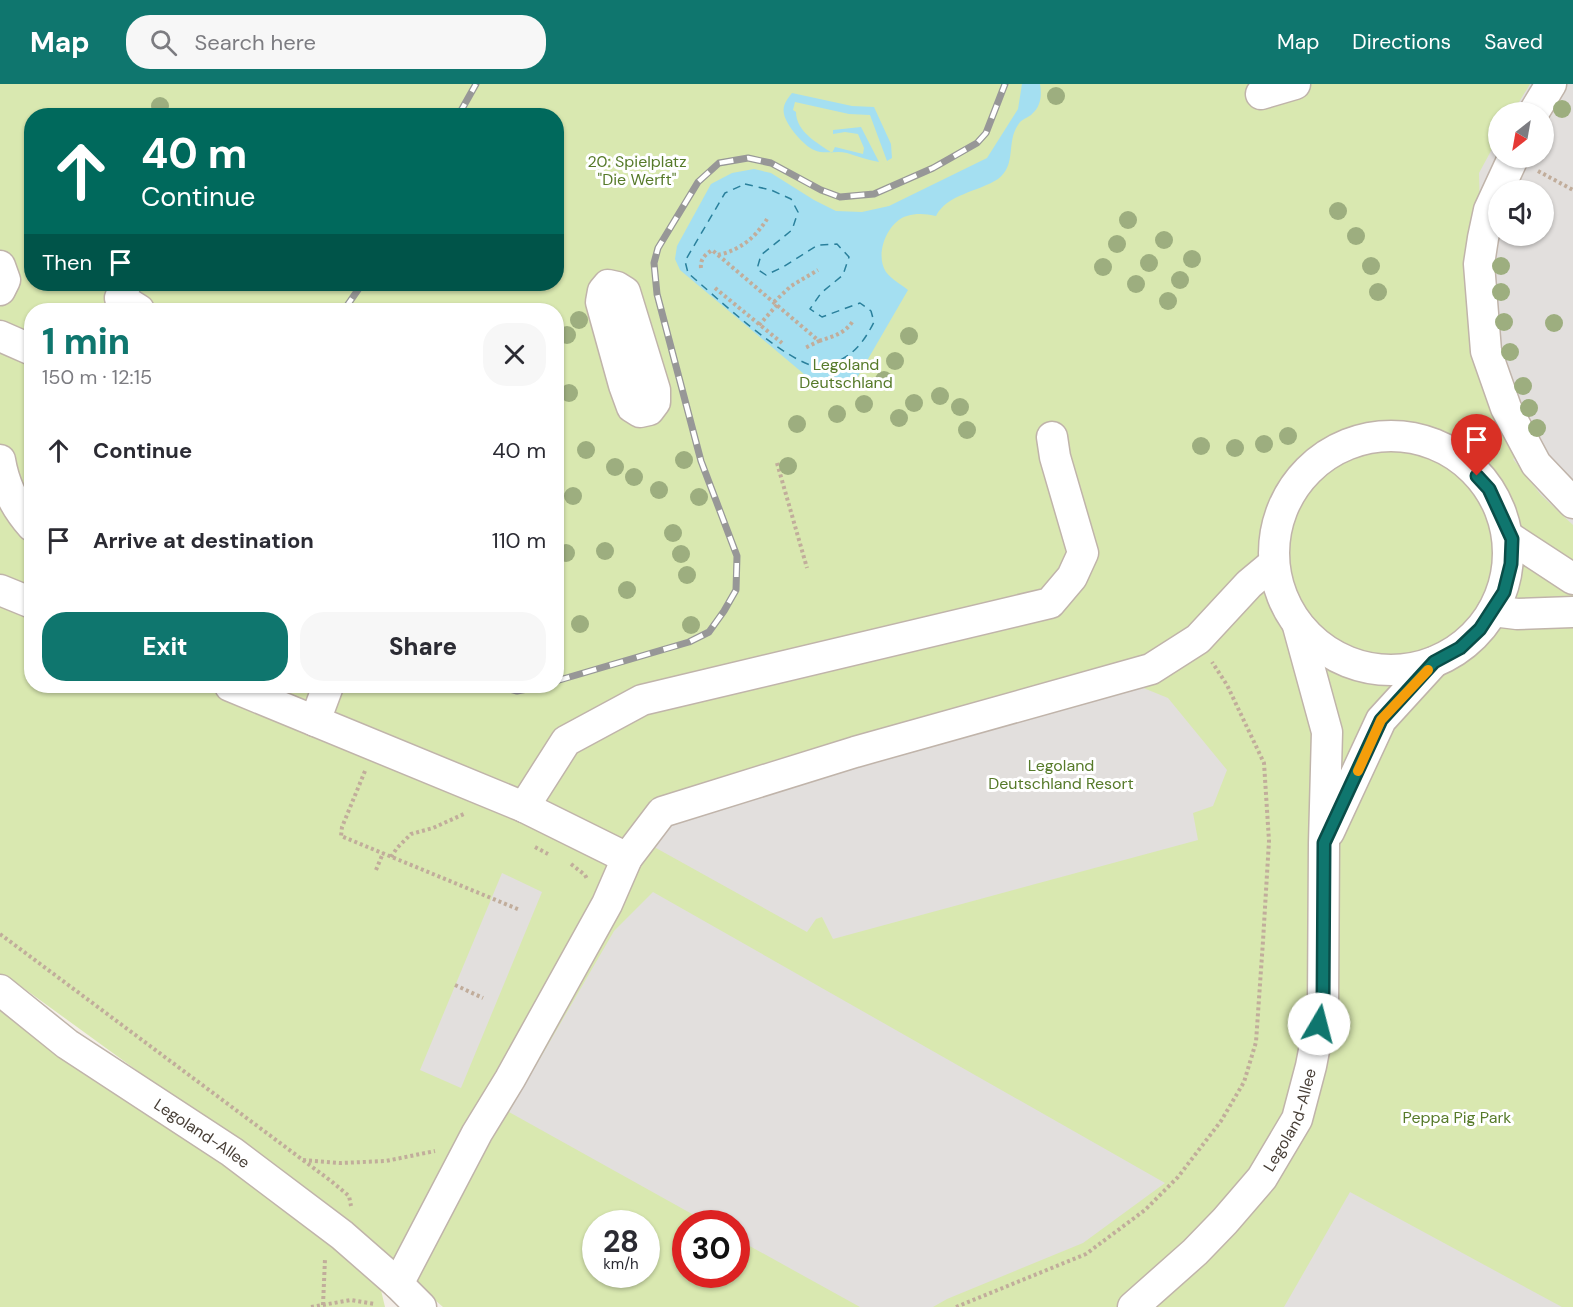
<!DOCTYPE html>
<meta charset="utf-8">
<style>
body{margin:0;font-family:"DM Sans",sans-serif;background:#f7f7f7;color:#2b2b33;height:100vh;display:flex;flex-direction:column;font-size:22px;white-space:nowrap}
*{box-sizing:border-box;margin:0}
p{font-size:20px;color:#7c7c81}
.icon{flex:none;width:33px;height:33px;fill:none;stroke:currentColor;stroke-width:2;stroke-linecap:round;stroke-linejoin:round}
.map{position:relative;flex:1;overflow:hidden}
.sheet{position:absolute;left:24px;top:219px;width:540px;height:390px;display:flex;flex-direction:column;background:#fff;border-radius:24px;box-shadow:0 2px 4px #0004}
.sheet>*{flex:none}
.guide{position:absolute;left:24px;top:24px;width:540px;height:183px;border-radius:24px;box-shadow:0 2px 4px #0004;background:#00695c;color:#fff;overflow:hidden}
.needle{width:39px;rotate:211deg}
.tools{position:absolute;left:1488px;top:18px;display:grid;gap:12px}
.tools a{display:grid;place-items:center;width:66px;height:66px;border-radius:50%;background:#fff;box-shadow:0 2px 4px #0004;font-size:30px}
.speed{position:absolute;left:582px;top:1126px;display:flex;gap:12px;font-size:30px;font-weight:700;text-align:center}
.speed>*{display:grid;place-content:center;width:78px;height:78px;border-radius:50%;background:#fff;box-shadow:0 2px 4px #0004;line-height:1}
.speed small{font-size:15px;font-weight:400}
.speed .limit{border:9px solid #d22;background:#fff;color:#111}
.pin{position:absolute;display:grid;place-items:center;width:51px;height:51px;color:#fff;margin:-62px -26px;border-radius:50% 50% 50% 0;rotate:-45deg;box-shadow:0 0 6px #0007}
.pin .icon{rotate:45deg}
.me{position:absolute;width:66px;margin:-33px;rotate:8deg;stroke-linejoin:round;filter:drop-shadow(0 0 4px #0008)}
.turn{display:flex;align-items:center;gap:21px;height:126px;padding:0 18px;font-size:27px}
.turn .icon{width:78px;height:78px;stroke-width:2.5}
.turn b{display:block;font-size:42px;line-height:51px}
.then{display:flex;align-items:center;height:57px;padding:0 18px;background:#0003;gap:12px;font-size:22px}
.round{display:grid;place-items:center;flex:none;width:63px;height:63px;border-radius:24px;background:#f7f7f7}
.head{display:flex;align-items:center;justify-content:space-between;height:102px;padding:0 18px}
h1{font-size:36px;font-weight:800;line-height:45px;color:#0f766e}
.cta{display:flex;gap:12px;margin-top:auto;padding:12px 18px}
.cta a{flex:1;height:69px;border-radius:24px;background:#0f766e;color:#fff;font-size:24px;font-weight:800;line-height:69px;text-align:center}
.cta a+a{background:#f7f7f7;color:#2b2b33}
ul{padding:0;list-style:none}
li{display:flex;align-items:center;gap:18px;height:90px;padding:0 18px}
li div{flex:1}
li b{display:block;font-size:22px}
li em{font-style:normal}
header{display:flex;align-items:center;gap:36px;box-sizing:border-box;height:84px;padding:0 30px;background:#0f766e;color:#fff}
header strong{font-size:28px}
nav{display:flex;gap:33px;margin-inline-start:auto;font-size:21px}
.search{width:420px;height:54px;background:#f7f7f7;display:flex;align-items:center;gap:15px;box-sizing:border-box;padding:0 21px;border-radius:24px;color:#7c7c81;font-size:22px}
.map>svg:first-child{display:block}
.green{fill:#d9e8b0;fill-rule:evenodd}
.parking{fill:#e2dfdd;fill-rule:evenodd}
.water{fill:#a4dff1}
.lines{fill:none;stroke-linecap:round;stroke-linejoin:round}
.ferry{stroke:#2a809c;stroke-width:1.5;stroke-dasharray:8 6;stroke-linecap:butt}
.minor-casing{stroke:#c0b4aa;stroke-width:33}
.path{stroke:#c1ad9b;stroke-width:4;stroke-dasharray:3 3;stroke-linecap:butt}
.minor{stroke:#fff;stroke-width:30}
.rail-casing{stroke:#979797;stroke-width:7}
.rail{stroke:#fff;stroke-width:4.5;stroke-dasharray:14;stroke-linecap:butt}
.tree{fill:#9dae7f}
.route-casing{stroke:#0a4d48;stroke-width:15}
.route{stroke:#0f766e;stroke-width:10}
.slow{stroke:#f59e0b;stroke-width:10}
.labels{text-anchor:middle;stroke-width:6;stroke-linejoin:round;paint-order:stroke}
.park-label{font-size:16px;fill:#567a29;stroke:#fff}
.street-label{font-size:16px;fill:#473e36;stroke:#fff}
</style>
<header>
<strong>Map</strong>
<div class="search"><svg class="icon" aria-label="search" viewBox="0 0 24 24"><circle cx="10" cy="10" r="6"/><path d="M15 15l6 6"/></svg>Search here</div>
<nav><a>Map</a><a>Directions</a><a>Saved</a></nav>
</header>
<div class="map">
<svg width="1573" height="1223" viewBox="0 0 1573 1223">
<rect width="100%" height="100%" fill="#f4eee8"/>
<!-- green -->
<path class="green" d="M0,0H1573V1223H443L340,1134L22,903L0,890ZM1498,28H1544V74H1498ZM32,32H556V200H32ZM1498,106H1544V152H1498ZM32,226H556V602H32ZM596,1140H646V1191H596ZM686,1140H736V1191H686Z
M0,921L82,989L210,1072L322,1152L380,1202L385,1223H0Z"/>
<!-- parking -->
<path class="parking" d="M1530,0H1573V441L1541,411L1513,375L1523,367L1501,328L1480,127L1479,89L1498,54V74H1544V28H1513ZM1498,106H1544V152H1498Z
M1136,601L1168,614L1227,686L1213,722L1193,729L1198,756L833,855L822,833L816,835L807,848L647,759L669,736Z
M502,789L542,808L461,1004L420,986Z
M653,808L1165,1099L1083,1159L947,1215L933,1223H860L737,1155L736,1140H710L509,1028L614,847Z
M1350,1108L1562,1223H1284Z"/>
<!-- water -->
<path class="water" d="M1022,0H1040C1042,11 1041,22 1032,30C1028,34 1021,35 1018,41C1006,58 1017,81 998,95C978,108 947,110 936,132C926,130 917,129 907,132C888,137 874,170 886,188C891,195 902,201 908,206L857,294L823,306L680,186L675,175L677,162L711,100L732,89L754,85L771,89L814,116L836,127L862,128L889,122L987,74L1018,25Z
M792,9L852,22L874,23L891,60L892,74L887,77L870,31L849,30L795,18L793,26L796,28C796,48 818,59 832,69L835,63L863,70L864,64L858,50L845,48L833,50V46L861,43L879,78C868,76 857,72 847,69C836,66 825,71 814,66C804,62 786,41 784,30C782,22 787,15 792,9Z"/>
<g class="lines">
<!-- ferry -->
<path class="ferry" d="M745,100L771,106L791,115L798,128L792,146L761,171L757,185L766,191L783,183L818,161L837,160L849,173L843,191L821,209L810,225L822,233L860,219L871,227L874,238C864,258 853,272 833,279C828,281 823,283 819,283C787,280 715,212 688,189L685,177L725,109Z"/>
<!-- minor casing -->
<g class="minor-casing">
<g id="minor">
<path d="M1261,10L1295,0"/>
<path d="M1534,28L1551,0"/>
<path d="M1513,74L1489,126L1483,154L1479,180L1486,267L1506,324L1536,380L1573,419"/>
<path d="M0,182L5,196L0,206"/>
<path d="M608,201L617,203L625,208L655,306V318L649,326L640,328L632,323L624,301L601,218L603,207Z"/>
<path d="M125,202L120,214L139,226"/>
<path d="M0,252L32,266"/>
<circle cx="1391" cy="469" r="117"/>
<path d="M0,376C4,400 15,423 32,442"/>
<path d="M1512,455L1573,495"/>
<path d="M0,506L32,519"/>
<path d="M1493,527L1517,530L1573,528"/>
<path d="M230,602L524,723L627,774"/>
<path d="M315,637L328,602"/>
<path d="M524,723L566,657L642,616L1050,519L1072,493L1083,469L1055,373L1052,353"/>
<path d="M1329,748L1381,636L1434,578"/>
<path id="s1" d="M0,906L67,960L232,1068L342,1151L398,1200L421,1223"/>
<path d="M398,1200L477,1049L510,995L607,820L627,774L662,728L855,668L1151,585L1198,555L1249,500L1273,480"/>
<path id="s2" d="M1133,1223L1195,1168L1225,1137L1262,1094L1297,1035L1311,982L1323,920L1324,759L1327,648L1298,542"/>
</g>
</g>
<!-- path -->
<path class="path" d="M1538,87L1573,106
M718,171L819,257L805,264
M701,184C700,175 705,171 712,166L718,171C740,166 755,154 767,135
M715,204L782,259
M774,218L791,202L818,186
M759,241L777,221
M819,257C834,252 844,250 853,237
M777,379L807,484
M365,687L342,743L341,752L520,826
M535,763L548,770
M391,773L397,764L411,750L433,744L466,729
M571,780L585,791L587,795
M376,786L383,769
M0,850L331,1097L349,1112L351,1122
M455,901L483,914
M303,1076L340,1079L386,1077L435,1067
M323,1221L325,1175
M311,1223L351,1216L375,1220
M956,1223L1086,1170L1145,1126L1178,1093L1221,1037L1244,998L1256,958L1263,857L1269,757L1264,679L1227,601L1212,578"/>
<!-- minor -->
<use href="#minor" class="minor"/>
<!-- rail casing -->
<g class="rail-casing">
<path id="rail" d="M458,32L476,0
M344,226L362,200
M556,597L689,558L709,548L724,527L736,506L737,472L701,377L657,210L654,179L658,164L698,98L719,79L748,74L771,79L821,106L840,113L874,110L933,84L977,59L986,49L1005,0
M498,602L517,607L543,602"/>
</g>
<!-- rail -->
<use href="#rail" class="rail"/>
</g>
<!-- trees -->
<g class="tree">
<circle cx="1056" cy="12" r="9"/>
<circle cx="160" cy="22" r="9"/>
<circle cx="1562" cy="25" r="9"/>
<circle cx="1338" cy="127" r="9"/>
<circle cx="1128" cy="136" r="9"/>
<circle cx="1356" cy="152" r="9"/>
<circle cx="1164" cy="156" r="9"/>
<circle cx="1117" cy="160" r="9"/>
<circle cx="1192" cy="175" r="9"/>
<circle cx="1149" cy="179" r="9"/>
<circle cx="1371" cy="182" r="9"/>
<circle cx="1501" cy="182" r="9"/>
<circle cx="1103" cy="183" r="9"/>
<circle cx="1180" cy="196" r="9"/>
<circle cx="1136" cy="200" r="9"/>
<circle cx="1378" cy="208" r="9"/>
<circle cx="1501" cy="208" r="9"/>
<circle cx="1168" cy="217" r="9"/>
<circle cx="579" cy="236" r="9"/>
<circle cx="1504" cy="238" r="9"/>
<circle cx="1554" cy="239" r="9"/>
<circle cx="567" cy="251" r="9"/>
<circle cx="909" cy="252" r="9"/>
<circle cx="1510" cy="268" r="9"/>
<circle cx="895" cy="277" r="9"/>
<circle cx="884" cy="296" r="9"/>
<circle cx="1523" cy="302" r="9"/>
<circle cx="569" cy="309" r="9"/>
<circle cx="940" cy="312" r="9"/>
<circle cx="914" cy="319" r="9"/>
<circle cx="864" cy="320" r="9"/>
<circle cx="960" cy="323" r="9"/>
<circle cx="1529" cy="324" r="9"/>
<circle cx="837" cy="330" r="9"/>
<circle cx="899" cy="334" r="9"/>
<circle cx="797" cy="340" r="9"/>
<circle cx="1537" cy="344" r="9"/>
<circle cx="967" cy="346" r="9"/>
<circle cx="1288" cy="352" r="9"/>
<circle cx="1264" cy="360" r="9"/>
<circle cx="1201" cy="362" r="9"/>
<circle cx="1235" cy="364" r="9"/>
<circle cx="586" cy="366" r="9"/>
<circle cx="684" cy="376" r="9"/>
<circle cx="788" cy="382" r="9"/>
<circle cx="615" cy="383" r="9"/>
<circle cx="634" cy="393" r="9"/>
<circle cx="659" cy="406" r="9"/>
<circle cx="573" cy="412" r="9"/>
<circle cx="699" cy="413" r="9"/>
<circle cx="673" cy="449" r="9"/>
<circle cx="605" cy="467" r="9"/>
<circle cx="566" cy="469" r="9"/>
<circle cx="681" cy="470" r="9"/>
<circle cx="687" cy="491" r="9"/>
<circle cx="627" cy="506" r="9"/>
<circle cx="580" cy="540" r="9"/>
<circle cx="691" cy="541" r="9"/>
</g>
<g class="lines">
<!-- route casing -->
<g class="route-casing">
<path id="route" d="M1319,940L1323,920L1324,759L1381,636L1434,578L1460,564L1480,545L1504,508L1511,480L1512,455L1489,405L1477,392"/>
</g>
<!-- route -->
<use href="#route" class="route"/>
<!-- slow -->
<path class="slow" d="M1358,687L1381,636L1428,586"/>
</g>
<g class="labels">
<!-- park labels -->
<g class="park-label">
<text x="637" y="83">20: Spielplatz<tspan x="637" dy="18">"Die Werft"</tspan></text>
<text x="846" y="286">Legoland<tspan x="846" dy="18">Deutschland</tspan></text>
<text x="1061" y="687">Legoland<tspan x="1061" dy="18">Deutschland Resort</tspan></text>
<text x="1457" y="1039">Peppa Pig Park</text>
</g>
<!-- street labels -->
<g class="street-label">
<text dy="6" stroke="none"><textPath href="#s2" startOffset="248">Legoland-Allee</textPath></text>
<text dy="6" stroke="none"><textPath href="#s1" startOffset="248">Legoland-Allee</textPath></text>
</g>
</g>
</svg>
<div class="tools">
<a><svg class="needle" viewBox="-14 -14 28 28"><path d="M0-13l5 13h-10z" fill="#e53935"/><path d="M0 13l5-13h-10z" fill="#7c7c81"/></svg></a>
<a><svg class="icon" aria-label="sound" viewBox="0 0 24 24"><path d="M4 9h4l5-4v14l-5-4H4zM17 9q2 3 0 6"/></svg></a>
</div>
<div class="speed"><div>28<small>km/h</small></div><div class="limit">30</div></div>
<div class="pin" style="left:1477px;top:392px;background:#d93025"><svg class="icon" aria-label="arrive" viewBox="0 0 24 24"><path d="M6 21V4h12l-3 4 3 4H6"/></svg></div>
<svg class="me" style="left:1319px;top:940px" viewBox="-20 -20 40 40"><circle r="19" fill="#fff"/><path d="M0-13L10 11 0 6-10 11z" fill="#0f766e"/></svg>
<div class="guide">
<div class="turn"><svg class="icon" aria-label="ahead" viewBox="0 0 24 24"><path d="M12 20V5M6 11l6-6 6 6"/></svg><div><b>40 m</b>Continue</div></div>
<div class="then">Then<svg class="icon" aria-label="arrive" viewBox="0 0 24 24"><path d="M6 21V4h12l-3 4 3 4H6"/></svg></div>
</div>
<section class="sheet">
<div class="head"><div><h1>1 min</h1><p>150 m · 12:15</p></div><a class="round"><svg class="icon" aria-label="close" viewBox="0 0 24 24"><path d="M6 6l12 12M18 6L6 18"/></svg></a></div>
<ul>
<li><svg class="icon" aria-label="ahead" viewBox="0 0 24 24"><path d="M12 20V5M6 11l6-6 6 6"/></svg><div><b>Continue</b></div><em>40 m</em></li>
<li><svg class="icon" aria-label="arrive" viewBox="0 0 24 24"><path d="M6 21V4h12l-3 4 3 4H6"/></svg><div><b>Arrive at destination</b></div><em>110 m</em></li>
</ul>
<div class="cta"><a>Exit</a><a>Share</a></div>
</section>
</div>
